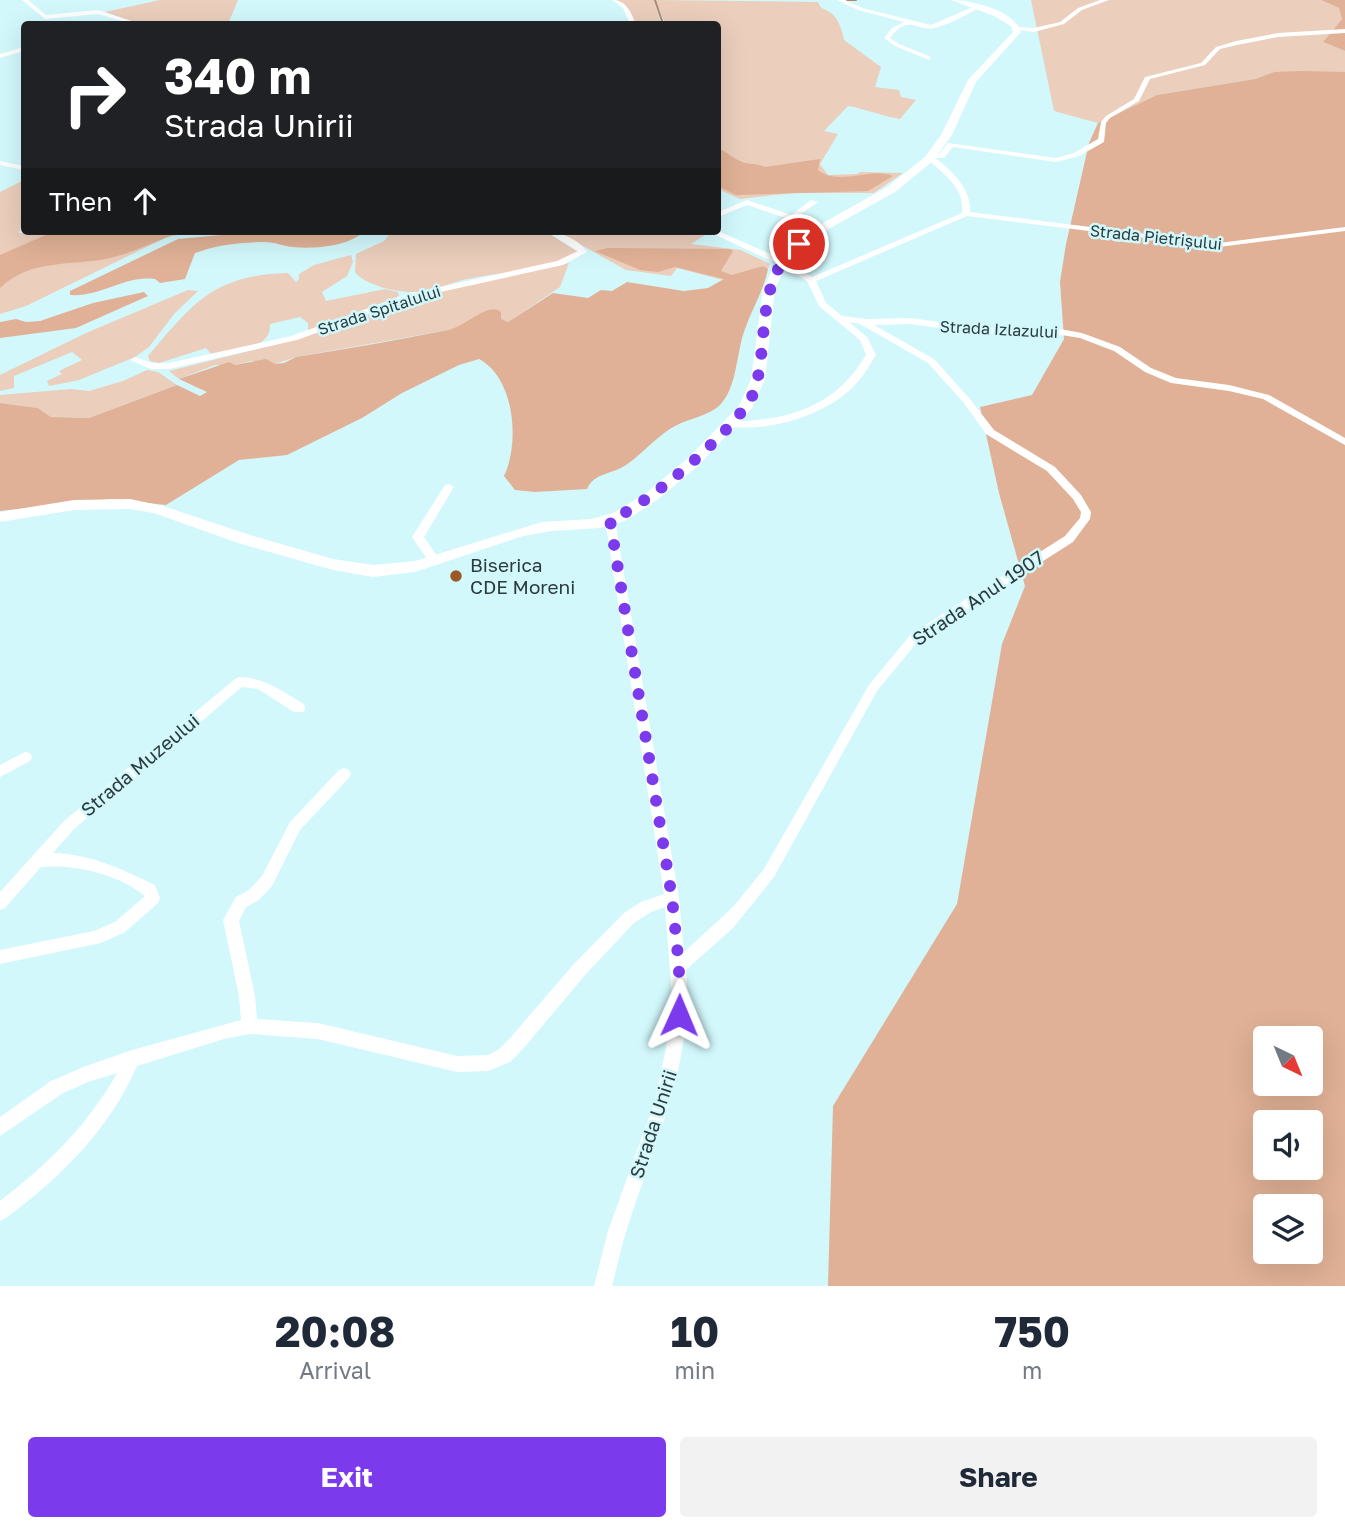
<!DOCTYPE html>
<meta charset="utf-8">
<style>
body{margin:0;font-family:"Golos Text",sans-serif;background:#f2f2f3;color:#1f2937;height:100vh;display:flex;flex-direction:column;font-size:26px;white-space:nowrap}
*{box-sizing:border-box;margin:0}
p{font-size:23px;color:#747a83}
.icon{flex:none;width:38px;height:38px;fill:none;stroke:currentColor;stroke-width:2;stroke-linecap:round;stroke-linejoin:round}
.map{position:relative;height:1286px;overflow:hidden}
.details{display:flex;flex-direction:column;background:#fff;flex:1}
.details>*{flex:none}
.hud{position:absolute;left:21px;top:21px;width:700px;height:214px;border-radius:7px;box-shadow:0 7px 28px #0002;background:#202124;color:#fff;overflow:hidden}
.needle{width:46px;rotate:137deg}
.controls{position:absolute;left:1253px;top:1026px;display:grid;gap:14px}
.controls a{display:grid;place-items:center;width:70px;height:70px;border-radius:7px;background:#fff;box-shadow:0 7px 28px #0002;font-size:35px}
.pin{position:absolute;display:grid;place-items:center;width:60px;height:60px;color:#fff;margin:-30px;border:4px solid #fff;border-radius:50%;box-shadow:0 2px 7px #0007}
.me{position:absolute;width:77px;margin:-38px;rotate:1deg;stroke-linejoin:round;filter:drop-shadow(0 0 5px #0008)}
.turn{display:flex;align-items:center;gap:24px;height:147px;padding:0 28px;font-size:32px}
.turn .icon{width:91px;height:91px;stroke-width:2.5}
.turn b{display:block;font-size:49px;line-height:60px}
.then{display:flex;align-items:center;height:66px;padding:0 28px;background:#0003;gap:14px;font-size:26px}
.eta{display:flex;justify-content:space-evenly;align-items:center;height:119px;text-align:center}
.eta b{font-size:42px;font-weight:700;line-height:49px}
.button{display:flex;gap:14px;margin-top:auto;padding:14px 28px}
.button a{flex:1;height:80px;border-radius:7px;background:#7c3aed;color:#fff;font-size:28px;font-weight:700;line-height:80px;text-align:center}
.button a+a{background:#f2f2f3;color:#1f2937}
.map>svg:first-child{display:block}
.green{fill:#ebcebc}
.forest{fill:#e0b196;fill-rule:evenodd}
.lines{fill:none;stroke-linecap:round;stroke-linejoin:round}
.stream{stroke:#b3876c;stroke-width:2}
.street{fill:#fff;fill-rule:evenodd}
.secondary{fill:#fff;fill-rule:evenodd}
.route{stroke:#7c3aed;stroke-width:12;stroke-dasharray:0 21.6}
.poi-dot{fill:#9c5829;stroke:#d2f8fc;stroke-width:2.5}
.labels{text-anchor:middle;stroke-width:5;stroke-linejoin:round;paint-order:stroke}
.far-street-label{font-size:16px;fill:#2b3a3c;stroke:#d2f8fc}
.poi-label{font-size:19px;fill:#2b3a3c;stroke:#d2f8fc;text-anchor:start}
.street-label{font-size:19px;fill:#2b3a3c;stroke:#d2f8fc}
</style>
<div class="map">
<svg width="1345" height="1286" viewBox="0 0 1345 1286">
<rect width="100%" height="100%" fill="#d2f8fc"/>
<!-- green -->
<path class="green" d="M160,0H238L228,24H140L105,12Z
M617,0H654L661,24H634L629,11Z
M656,0L818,2C821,10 824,8 831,13C839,19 842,31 844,40L881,67L875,87L899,90L901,97L916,100L900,119C882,116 866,109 848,106L824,131L838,134L820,164L828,175L857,174L860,172L903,173L874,193H793L740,199L718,189V24H665Z
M1031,0H1321L1339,8L1342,19L1323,42L1345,51V72H1274L1255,79L1157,95L1098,123L1054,111Z
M24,180V216L19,233L198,231L167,237L26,306L0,314V192Z
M392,231H545L578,252C559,269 490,273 463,280C447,284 432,292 416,292C399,293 366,286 355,272L356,254L384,241Z
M556,231H703L708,233L691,244L741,250L770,264L768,269L763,266L723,280L677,268L671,276L626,270Z
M351,255L353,262L347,276L322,292L326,301L385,289L398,292L399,296L311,331L308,330V323L300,317L270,324C272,351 231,350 211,354L206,348L159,363L150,361L148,356C194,302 213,275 288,273L296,282L299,279V274L314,265Z
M569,263L560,287L508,322C494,316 472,321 459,328L296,357L275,364L251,361L235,365H215L179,379L169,371L297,339L414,297L458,285Z
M188,290L198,291L174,314L149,347L135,357L79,380L49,386L47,381L62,374L59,371L82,360L72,352L14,376V388L0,391V375L86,333Z
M147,370L158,372L177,385L89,418L51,417L38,408L0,403V395L71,389L89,391L123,381Z"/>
<!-- forest -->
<path class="forest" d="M1321,0H1345V51L1323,42L1342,19L1339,8Z
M1300,71L1345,72V1286H828L833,1106L957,904L1002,644L1025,586L999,493L980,407L1032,395L1064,339L1060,282L1066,244L1089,143L1098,123L1157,95L1255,79L1274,72ZM1265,1038H1311V1083H1265ZM1265,1122H1311V1167H1265ZM1265,1206H1311V1251H1265Z
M718,149C728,152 731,157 740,161C747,165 756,163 765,167L820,159L818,170C838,187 873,166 893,176L868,191L736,195L718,186Z
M55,231L105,234L126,231H186C161,238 138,251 114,257C75,267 32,257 0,288V255Z
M265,231H365C347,247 316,249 292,247C283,246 274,242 265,242C241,242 216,245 195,253L185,279L160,283L155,279C124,275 103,297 70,295V291L178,239Z
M608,248L730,249L733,251L721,271L732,275L763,266L768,269C764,290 752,309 745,329C736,352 738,386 720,405C708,416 691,418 677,425C657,435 644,453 626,465C611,475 595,472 587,489L535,492L515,490L504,476C520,443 515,378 479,359L459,365L402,393L362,418L287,455L239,460L166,505L111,499L0,511V403L38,408L51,417L89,418L177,385L200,396L207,392L179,379L229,362L235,365L266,359L275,364L284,363L296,357C347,349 398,340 448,330C466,327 488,301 501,312V319L508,322L553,293L588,298L601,290L612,291L627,282L684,291L708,288L724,279L675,267L658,272L640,270L595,251Z
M144,292L148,296L76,328L0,338V322L16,319L26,322L40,321L93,303Z"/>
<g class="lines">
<!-- stream -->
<path class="stream" d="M655,0L663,24
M847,0H856"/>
<!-- street -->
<path class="street" d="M22,0H28L46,15L98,10L140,24H132L98,14L45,19Z
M612,0C627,0 631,13 636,24H630L623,8Z
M837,0H845L862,8L931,25L975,6L980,7C969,14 947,25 935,28C916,32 909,13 890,38L899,44L931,57L929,60L895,46L884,38L892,28L904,22L858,10Z
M1100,0H1109L1082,10L1064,24L1034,32L1014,29L1017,27L1034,28L1060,22L1078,8Z
M1345,29V33L1278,37L1237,45L1220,49L1205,65L1150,79L1139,101L1110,118L1106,123L1104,142L1079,156L1056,162L953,147L944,158H935C952,170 972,190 970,212L1219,243L1345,227V231L1219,247L967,216L816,281L826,303L842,316L867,319L910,318L984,328L1049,327L1082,333L1120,347L1151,368L1176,378L1229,385L1269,395L1345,438V445L1263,399L1229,391L1171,383L1145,372L1114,351L1080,338L1049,333L984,334L910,324L874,325L934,359L970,399L994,430L1055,467L1081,495L1091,512L1090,519L1073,542L919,640L877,691L774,877L733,928L686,970C694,1063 654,1143 627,1229C621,1247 617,1267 612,1286H594L608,1231L655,1101L669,1033L672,997L665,907L651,912L634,923L585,975L523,1049L510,1062L488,1071L457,1072L318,1039L250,1034L224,1039L137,1066C109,1130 61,1177 6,1218L0,1221V1201C46,1166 89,1124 117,1073L88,1082L63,1093L0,1136V1117L51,1081L86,1066L132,1050L241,1020L239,996L223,920L236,897L249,890L262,876L290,822L339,770L344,768L349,770L351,774L349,778L300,830L272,886L259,900L246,907L239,921L255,996L257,1019L318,1023L457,1056L488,1055L498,1050L511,1037L573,965L624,913L641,902L664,894L605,520L606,517L610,516L615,520L679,898L684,952L733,907L764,869L869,685L911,634L1065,536L1080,518L1081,512L1073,499L1047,471L986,434L964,403L928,363L860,324L849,322L867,337L876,355C869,366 863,377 854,386C826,415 768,433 728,426V422L732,421C789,421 836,406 866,355L860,340L819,306L807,281L778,264L707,231H718L784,260L812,277L962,213C965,188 943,173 926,158L929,154H939L948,143L1056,158L1074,153L1098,139L1101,122L1106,116L1134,99L1145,77L1201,63L1216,47L1236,41L1278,33Z
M24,47V51L0,58V54Z
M0,161L24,166V170L0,165Z
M747,200L791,215L811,200L818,202L792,220L747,205L718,217V212Z
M545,231C559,231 580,240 587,252L563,265L413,298L297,340L169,369H151L130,360L135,357L152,363H169L291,336L408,294L557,261L578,251Z
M449,484L454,487L424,537L440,560L434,564L430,563L412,537L445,485Z
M239,677C264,677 283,692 304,704L305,708L304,712H294L258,689L242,687L74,829L53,853C90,854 122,869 155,885L160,898L158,903L125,932L101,943L0,964V950L94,931L115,922L145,896C118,874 75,864 41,867L5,908L0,910V892L64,821L235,679Z
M25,752L30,753L32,757L30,761L0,777V765Z"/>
<!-- secondary -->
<path class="secondary" d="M951,0C971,0 1015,10 1021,32L976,82L952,135L933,161L895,192L816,236L789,259L775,289L765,379L752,408L698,466L657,500L625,521L600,528L552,531L523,536L415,572L373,577L333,570L238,543L154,513L130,509L74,510L0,522V512L74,500L130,499L163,506L250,535L333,559L373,565L415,561L542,522L591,519L613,513L646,493L687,459L739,406L751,379L763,289L780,254L807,232L887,187L925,157L941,135L968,80L1013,32L1011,26L994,16Z"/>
</g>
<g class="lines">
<!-- route -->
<path class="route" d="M679,1015V966L672,898L610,520C644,508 745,423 755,389C769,342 755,278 799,244"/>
</g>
<!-- markers -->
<circle class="poi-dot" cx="456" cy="576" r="7"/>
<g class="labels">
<!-- far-street labels -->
<g class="far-street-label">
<text transform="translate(1156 237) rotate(6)" y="6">Strada Pietrișului</text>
<text transform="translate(379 310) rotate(-18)" y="6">Strada Spitalului</text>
<text transform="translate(999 329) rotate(3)" y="6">Strada Izlazului</text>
</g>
<!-- poi labels -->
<g class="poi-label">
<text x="470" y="572">Biserica<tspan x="470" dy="22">CDE Moreni</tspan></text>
</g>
<!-- street labels -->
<g class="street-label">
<text transform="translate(978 598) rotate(-34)" y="7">Strada Anul 1907</text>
<text transform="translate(140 765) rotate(-40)" y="7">Strada Muzeului</text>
<text transform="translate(653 1124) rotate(-72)" y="7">Strada Unirii</text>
</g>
</g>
</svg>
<div class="controls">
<a><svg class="needle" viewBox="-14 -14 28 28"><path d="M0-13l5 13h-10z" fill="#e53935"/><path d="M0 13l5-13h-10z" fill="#747a83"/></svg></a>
<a><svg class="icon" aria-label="sound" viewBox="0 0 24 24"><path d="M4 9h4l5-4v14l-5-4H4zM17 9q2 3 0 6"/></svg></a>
<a><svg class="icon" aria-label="layers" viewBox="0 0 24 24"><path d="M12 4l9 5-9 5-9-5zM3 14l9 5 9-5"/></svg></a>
</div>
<div class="pin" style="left:799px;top:244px;background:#d93025"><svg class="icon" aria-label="arrive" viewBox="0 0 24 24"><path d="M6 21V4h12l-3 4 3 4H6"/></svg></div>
<svg class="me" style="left:679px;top:1015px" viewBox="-20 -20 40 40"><path d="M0-17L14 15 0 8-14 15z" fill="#7c3aed" stroke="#fff" stroke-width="4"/></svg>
<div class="hud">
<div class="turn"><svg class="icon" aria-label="right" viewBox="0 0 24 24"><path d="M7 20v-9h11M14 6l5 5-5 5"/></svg><div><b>340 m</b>Strada Unirii</div></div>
<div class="then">Then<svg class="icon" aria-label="ahead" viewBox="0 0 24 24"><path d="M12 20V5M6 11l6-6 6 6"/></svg></div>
</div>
</div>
<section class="details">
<div class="eta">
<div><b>20:08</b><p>Arrival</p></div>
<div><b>10</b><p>min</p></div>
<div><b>750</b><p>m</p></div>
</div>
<div class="button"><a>Exit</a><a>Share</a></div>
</section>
